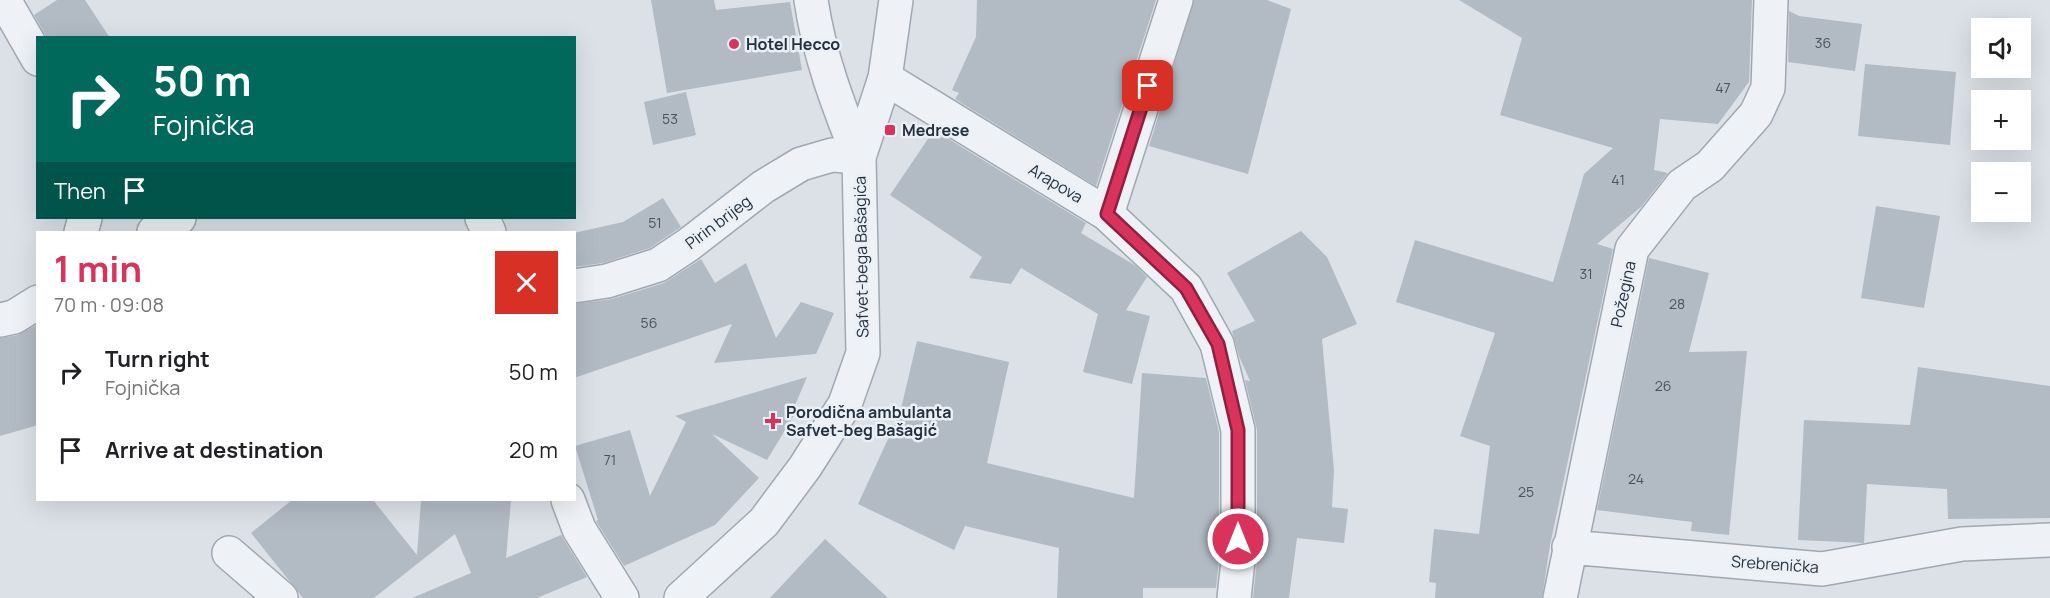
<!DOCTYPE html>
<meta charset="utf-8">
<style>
body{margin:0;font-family:Manrope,sans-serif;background:#f6f6f6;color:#202124;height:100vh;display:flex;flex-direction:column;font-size:22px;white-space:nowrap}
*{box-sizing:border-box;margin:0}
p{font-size:20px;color:#757577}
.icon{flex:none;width:33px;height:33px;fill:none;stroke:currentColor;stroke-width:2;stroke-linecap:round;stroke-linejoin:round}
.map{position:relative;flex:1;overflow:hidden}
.sheet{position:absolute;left:36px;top:231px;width:540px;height:270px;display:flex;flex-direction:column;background:#fff;border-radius:0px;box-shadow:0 6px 24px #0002}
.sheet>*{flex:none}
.top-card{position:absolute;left:36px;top:36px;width:540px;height:183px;border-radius:0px;box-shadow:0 6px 24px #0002;background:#00695c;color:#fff;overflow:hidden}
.buttons{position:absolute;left:1971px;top:18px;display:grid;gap:12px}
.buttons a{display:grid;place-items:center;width:60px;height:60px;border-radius:0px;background:#fff;box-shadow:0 6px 24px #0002;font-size:30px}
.pin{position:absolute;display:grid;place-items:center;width:51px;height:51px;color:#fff;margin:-26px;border-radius:12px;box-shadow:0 3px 9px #0006}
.me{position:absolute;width:66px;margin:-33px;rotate:0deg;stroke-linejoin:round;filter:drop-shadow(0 0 4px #0008)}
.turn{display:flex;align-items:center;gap:21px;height:126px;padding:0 18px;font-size:27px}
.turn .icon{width:78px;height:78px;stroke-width:2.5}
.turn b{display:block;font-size:42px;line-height:51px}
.then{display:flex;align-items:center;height:57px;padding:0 18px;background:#0003;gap:12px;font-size:22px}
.round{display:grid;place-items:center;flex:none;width:63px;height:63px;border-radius:0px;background:#f6f6f6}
.summary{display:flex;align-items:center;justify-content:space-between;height:102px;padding:0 18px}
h1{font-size:36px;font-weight:700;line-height:45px;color:#d9335c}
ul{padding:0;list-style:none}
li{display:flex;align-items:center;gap:18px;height:78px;padding:0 18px}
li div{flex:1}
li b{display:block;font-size:22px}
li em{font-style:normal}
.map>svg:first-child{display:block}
.building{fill:#b2bac4}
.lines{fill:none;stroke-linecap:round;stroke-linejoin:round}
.minor-casing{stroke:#a0a8b1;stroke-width:36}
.tertiary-casing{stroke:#a0a8b1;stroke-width:36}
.minor{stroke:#eef1f5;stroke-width:33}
.tertiary{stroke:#eef1f5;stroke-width:33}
.route-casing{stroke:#8d213c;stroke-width:15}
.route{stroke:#d9335c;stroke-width:10}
.poi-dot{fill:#d9335c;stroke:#eaf0f5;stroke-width:2}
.labels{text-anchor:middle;stroke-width:5;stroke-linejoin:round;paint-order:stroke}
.number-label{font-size:14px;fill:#485260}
.poi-label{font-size:16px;font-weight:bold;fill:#24303e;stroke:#eaf0f5;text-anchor:start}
.street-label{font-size:16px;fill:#24303e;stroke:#eaf0f5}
</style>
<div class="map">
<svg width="2050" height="598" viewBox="0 0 2050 598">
<rect width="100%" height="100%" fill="#dbe1e7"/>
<!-- building -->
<path class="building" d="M57,0H85L110,38H47L34,15Z
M651,0H714L716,10L790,2L802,70L667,93Z
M977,0H1156L1096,186L955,99L959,93L952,90L976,37Z
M1194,0H1267L1291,9L1248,174L1149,146Z
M1459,0H1752L1749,82L1718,124L1660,119L1654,170L1668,173L1642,206L1597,244L1613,249L1550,545L1542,598H1435L1436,583L1429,582L1434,529L1479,534L1490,446L1460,436L1495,333L1396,302L1415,240L1553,282L1584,174L1613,148L1500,115L1522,38Z
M1789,11L1799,16L1862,24L1855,71L1788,62Z
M1865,64L1956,72L1950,145L1858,136Z
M686,92L696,135L653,145L644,102Z
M934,130L1086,223L1081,233L1136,266L1147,277L1126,310L1150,316L1132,384L1083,372L1098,314L1021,268L1011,284L969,278L982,257L890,195Z
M663,198L681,227L650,248L603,263L574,267V233L623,222Z
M1876,206L1940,216L1924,308L1861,298Z
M1301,231L1327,257L1357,324L1322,339L1334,470L1332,507L1348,509L1344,543L1297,538L1289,598H1253L1257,561V430L1245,380L1250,381L1239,356L1232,331L1255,321L1227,273Z
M1649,258L1709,273L1689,352L1747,351L1729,535L1691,531L1692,522L1597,510Z
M701,259L715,283L746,263L776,338L801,302L834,313L816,354L714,363L732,324L574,378V304L612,299L664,283Z
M38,324V425L0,436V338L18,335Z
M917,341L1009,362L987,463L1134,498L1142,373L1206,378L1219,432V560L1216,588H1143V598H1057L1059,548L965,526L954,550L858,504L900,413Z
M1918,367L2050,386V518L1948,519L1947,489L1867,484L1864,543L1798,540L1804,420L1910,425Z
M807,377L793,410L796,412L767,460L712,434L759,478L715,525L624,566L596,521L598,520L575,446L630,430L650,496L686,422L675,416Z
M292,500H373L417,555L421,500H511L506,558L561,535L587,577L537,598H412L471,573L455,534L374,598H303L251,533Z
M825,539L888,598H770Z"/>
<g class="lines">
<!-- minor casing -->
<g class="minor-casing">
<path id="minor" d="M4,0L38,59
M885,78L1107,214L1186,288L1217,344L1238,430V561L1234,598
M1107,214L1176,0
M482,218L489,232
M81,232L85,218
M154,232L179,218
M574,286L607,281L658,265L688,245L763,187L801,164L832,155L859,157C838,105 819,55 811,0
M0,320L14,317L38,302
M568,500L579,529L622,598
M1569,547L1822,569L1962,544L2050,540
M229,553L281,598
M1560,598L1632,249L1682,185L1710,166L1756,114L1768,88L1771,0"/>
</g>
<!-- tertiary casing -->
<g class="tertiary-casing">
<path id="tertiary" d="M681,598L764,522L805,467L845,404L863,353L859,157L885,78L896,0"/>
</g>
<!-- minor -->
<use href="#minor" class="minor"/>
<!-- tertiary -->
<use href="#tertiary" class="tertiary"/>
</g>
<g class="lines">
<!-- route casing -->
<g class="route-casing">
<path id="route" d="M1148,86L1107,214L1186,288L1218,344L1238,430V539"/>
</g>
<!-- route -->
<use href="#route" class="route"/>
</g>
<!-- markers -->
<g class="poi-dot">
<circle cx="734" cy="44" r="6"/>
<rect x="884" y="124" width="12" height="12" rx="3"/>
<path d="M770 412h6v6h6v6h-6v6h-6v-6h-6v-6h6z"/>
</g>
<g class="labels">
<!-- number labels -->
<g class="number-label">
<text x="1823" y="48">36</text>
<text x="1723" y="93">47</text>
<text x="670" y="124">53</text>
<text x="1618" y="185">41</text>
<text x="655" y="228">51</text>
<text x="1586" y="279">31</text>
<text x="1677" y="309">28</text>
<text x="649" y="328">56</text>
<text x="1663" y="391">26</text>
<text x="610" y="465">71</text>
<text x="1636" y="484">24</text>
<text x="1526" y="497">25</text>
</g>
<!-- poi labels -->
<g class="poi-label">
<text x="746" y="50">Hotel Hecco</text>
<text x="902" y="136">Medrese</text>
<text x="786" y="418">Porodična ambulanta<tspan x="786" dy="18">Safvet-beg Bašagić</tspan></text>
</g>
<!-- street labels -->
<g class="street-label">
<text transform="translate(1056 183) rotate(31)" y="6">Arapova</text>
<text transform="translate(718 222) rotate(-37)" y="6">Pirin brijeg</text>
<text transform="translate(861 257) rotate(-91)" y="6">Safvet-bega Bašagića</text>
<text transform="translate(1623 294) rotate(-78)" y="6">Požegina</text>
<text transform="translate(1775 564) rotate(4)" y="6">Srebrenička</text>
</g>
</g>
</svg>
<div class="buttons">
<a><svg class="icon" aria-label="sound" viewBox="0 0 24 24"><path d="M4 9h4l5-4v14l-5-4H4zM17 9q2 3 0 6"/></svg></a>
<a>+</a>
<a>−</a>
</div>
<div class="pin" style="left:1148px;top:86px;background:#d93025"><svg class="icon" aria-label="arrive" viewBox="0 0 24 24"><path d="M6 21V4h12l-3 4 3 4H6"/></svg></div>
<svg class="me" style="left:1238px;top:539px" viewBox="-20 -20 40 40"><circle r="17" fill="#d9335c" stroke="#fff" stroke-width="3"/><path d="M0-11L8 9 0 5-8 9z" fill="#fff"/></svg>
<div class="top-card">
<div class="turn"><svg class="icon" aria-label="right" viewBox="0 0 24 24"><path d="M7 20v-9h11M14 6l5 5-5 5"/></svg><div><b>50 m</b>Fojnička</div></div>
<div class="then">Then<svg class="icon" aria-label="arrive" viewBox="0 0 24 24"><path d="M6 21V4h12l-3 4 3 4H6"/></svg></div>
</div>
<section class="sheet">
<div class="summary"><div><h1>1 min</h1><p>70 m · 09:08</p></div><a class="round" style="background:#d93025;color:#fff"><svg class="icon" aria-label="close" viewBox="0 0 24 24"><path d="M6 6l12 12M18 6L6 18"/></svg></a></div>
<ul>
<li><svg class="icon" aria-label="right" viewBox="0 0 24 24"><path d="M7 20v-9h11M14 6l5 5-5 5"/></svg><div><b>Turn right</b><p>Fojnička</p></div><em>50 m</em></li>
<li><svg class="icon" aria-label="arrive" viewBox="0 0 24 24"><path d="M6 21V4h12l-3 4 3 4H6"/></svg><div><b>Arrive at destination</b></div><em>20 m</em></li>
</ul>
</section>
</div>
